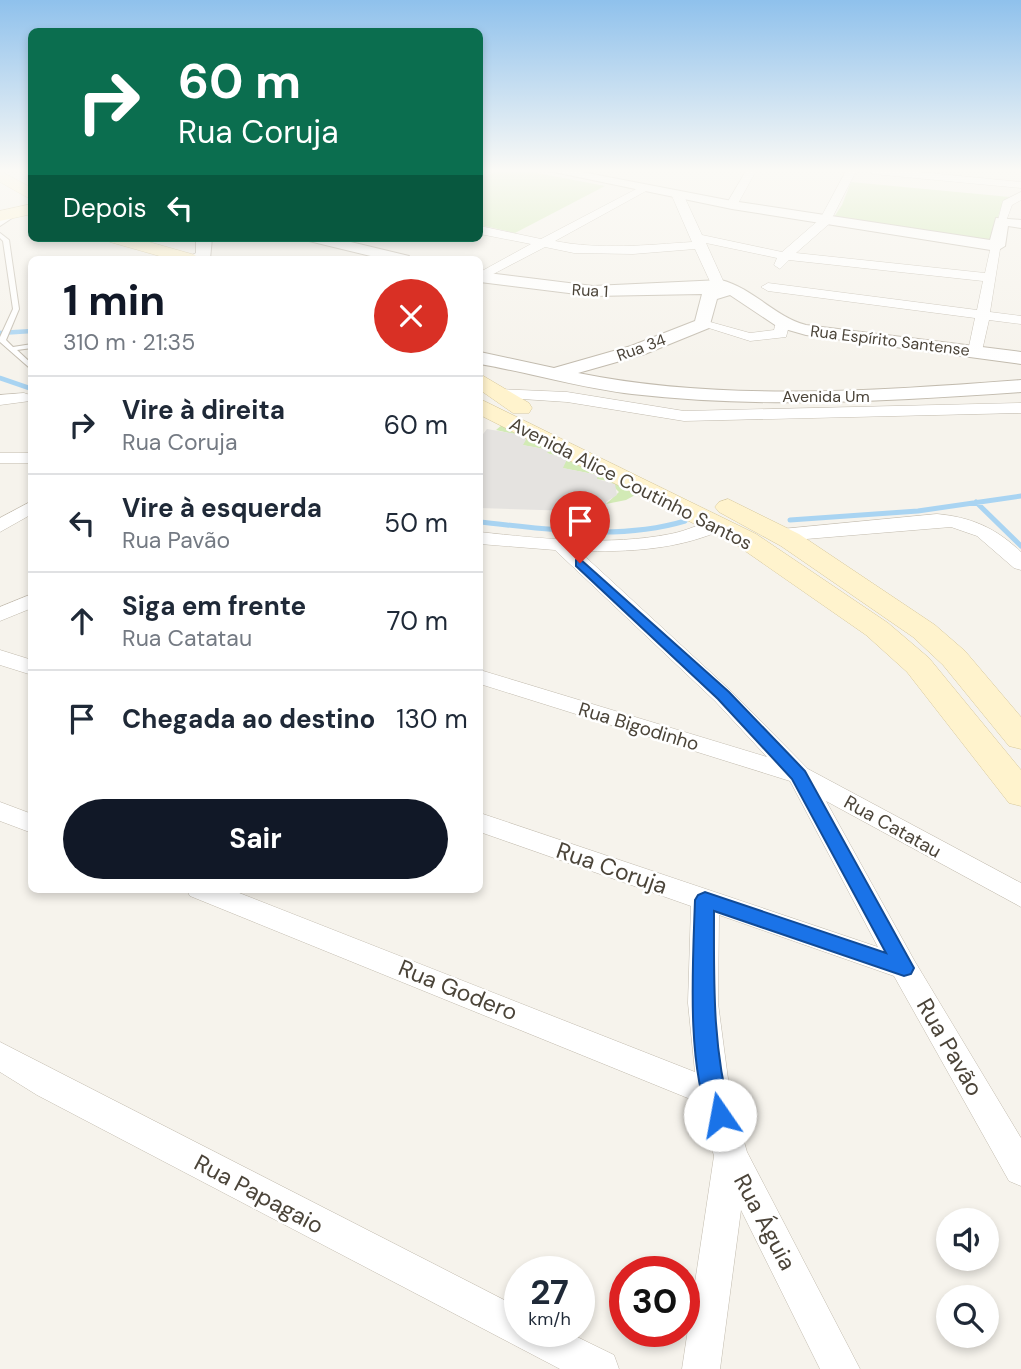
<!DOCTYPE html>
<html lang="pt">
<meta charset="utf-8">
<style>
body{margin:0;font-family:"DM Sans",sans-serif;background:#f2f2f3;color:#1f2937;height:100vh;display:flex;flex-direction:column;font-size:26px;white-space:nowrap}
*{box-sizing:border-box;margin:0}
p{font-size:23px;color:#747a83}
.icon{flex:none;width:38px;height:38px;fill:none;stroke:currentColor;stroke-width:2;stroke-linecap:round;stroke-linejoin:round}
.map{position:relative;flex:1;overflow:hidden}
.drawer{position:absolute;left:28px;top:256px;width:455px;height:637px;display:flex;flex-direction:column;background:#fff;border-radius:10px;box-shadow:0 4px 10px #0003}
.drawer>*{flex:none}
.hud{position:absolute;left:28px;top:28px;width:455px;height:214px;border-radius:10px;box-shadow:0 4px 10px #0003;background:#0b6e4f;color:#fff;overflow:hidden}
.fabs{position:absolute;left:936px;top:1208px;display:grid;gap:14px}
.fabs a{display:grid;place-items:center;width:63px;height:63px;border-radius:50%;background:#fff;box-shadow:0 4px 10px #0003;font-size:35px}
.speed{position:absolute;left:504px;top:1256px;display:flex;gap:14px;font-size:35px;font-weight:700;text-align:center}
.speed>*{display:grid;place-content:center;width:91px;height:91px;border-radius:50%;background:#fff;box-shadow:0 4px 10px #0003;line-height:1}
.speed small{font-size:18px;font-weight:400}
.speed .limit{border:10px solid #d22;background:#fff;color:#111}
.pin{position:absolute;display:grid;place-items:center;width:60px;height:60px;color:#fff;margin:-72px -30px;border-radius:50% 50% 50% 0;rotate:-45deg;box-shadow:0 0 7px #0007}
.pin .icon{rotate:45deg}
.me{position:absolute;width:77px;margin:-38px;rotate:348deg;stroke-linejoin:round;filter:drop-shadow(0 0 5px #0008)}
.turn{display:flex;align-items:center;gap:24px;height:147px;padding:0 35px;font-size:32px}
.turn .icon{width:91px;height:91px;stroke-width:2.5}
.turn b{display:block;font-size:49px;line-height:60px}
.then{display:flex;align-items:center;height:66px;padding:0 35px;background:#0003;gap:14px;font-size:26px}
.round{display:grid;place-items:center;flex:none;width:74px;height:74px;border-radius:37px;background:#f2f2f3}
.headline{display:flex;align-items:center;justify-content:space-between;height:119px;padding:0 35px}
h1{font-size:42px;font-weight:700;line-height:52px;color:#111827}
.primary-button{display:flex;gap:14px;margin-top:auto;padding:14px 35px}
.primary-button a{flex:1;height:80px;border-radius:42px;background:#111827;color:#fff;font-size:28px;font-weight:700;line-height:80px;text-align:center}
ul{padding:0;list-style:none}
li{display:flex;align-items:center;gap:21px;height:98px;padding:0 35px;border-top:2px solid #e0e1e3}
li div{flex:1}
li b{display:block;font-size:26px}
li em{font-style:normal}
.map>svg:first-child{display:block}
.green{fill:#d2eab5}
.parking{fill:#e5e3e0}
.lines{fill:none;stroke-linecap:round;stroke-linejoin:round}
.stream-far1{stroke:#a9d4f2;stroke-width:4.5}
.stream{stroke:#a9d4f2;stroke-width:5}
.service-casing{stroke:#c2bbae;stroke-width:2}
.minor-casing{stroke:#c2bbae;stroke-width:1}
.tertiary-casing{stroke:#c2bbae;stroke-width:2}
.secondary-casing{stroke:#d6c79b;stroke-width:1}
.service{fill:#fff;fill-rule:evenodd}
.minor{fill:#fff;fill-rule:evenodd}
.tertiary{fill:#fff;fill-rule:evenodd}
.secondary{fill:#fff3cd;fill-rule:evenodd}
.route{fill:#1a73e8;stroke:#114b97;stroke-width:2}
.labels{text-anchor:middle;stroke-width:5;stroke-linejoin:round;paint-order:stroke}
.far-street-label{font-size:16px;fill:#4b4439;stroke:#fff}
.street-label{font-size:19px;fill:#4b4439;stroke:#fff}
.near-street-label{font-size:23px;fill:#4b4439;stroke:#fff}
</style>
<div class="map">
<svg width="1021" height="1369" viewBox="0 0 1021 1369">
<rect width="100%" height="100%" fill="#f6f3ec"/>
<!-- green -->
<path class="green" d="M497,171H527L605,186L515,233L480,225V179Z
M851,182L1010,197C995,207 1000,228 989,240L834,217L842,205Z
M503,424L637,494L626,500L606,504L619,492L608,481L596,479L598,475L562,468L567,459L546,453L549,450L522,445L527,437L496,430Z"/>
<!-- parking -->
<path class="parking" d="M487,429L528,436L523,445L550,450L547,453L567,459L563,468L598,475L597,479L615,484L617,495L606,502V512L480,508V438Z"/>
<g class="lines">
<!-- stream-far1 -->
<path class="stream-far1" d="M0,333L32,331
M0,378L32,389"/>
<!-- stream -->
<path class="stream" d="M976,502L1021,546
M790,520L918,511L1021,496
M480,522C548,529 618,541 685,521"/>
<!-- service casing -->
<g class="service-casing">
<path id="service" d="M0,233L9,240L19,309L6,340L13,347L32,344V348L17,350L32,364V370L0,342V337L13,309L3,241L0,238Z"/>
</g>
<!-- minor casing -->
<g class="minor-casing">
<path id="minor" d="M746,171H756L736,207H728L726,205Z
M846,171H856L829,224L796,253L985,273L991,246L1001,243L990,312L1021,316V324L989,320L982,351L975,355L970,354L968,351L975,318L768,291L761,287L768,283L977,310L983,281L789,260L780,269L774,265L777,258L706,243L725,285L723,288H713L695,249L633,254L574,253L545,247L480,281V272L531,244L480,234V226L541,239L642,186L648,189L646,191L555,241C600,250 647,245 692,242L672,196L678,193L684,196L702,235L782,252L820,219Z
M868,171H909L1021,182V188L873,174Z
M1021,192V200L1012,205L1005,224H997L1003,201Z
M783,318L790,322L786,337L750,341L696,324L703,320L750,333L774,330L776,322Z
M497,389L567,392L684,411L1021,403V413L684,421L567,402L491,397L489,394Z
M24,393L30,395V401L0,405V395Z
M0,453H32V463H0Z
M32,501V514L0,532V518Z
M937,514C971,517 996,528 1021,552V570L1014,568L977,536L951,527L782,541L772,535L782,529Z
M717,519L727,525L724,529C678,550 629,552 579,551L731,691L808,769L1021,883V907L826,801L914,960L1021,1138V1186L1009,1181L894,976L719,915L718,1003L730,1094L747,1152L860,1369H820L741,1210L720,1369H682L714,1156L700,1103L190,896L186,889H229L695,1072L688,1003L691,906L480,832V813L878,947L790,781L480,684V670L767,757L715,701L555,550L480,544V532C542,539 609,546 670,534C687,531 701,523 717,519Z
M32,594V608L0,621V607Z
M0,650L32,660V675L0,665Z
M0,802L32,814V833L0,821Z
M0,1042L520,1308V1332H567L614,1355L619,1369H560L37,1095L0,1072Z"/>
</g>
<!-- tertiary casing -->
<g class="tertiary-casing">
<path id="tertiary" d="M549,171H577L732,201L990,240L996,218L1021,220V228L1008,226L1005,246L997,251L732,209Z
M8,212L15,216L0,226V215Z
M196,238H212L210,259H186L196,253Z
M306,238H334L409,256L411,259H383L309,241Z
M480,272L593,286L721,280C753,288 775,317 806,325L1021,352V364L806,335L778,327L730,295L717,299L709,328L645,354L578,373C722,402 875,391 1021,380V392C892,401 761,409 632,394C581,388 531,373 480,364V352L554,368L631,346L695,321L702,294L593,296L480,282Z"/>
</g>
<!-- secondary casing -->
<g class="secondary-casing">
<path id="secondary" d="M0,171L32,188V200L0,182Z
M32,204V214L0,221V211Z
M107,238H135L195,255L198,259H170L110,242Z
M480,374L529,403L532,408L529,413H513L480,390Z
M480,399L756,534L888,623L929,658L1021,770V806L1009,803L907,672L866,635L738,546L480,415Z
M728,499L799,534L935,625L965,651L1021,717V749L1009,746L943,665L913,637L781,546L719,512L715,507L719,502Z"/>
</g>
<!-- service -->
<use href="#service" class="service"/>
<!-- minor -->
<use href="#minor" class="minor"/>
<!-- tertiary -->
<use href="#tertiary" class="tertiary"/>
<!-- secondary -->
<use href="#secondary" class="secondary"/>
</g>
<!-- sky -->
<linearGradient id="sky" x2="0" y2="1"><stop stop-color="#8fc1ec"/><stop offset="0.47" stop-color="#fbfaf6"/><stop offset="1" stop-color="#fbfaf6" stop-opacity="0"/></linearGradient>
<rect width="1021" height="363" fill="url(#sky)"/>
<!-- route -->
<path class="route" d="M580,559L729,692L805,771L914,968L911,974L904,976L714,911C714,979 712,1048 731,1115L728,1122L720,1125L711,1122C686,1067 693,961 695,900L698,895L705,892L886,953L792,779L718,699L576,566V560Z"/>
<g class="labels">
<!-- far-street labels -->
<g class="far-street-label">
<text transform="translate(590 290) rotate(3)" y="6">Rua 1</text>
<text transform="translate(890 340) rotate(7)" y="6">Rua Espírito Santense</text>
<text transform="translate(641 347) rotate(-20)" y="6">Rua 34</text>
<text x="826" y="402">Avenida Um</text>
</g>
<!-- street labels -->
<g class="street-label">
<text transform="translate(631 483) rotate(27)" y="7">Avenida Alice Coutinho Santos</text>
<text transform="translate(639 726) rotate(17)" y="7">Rua Bigodinho</text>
<text transform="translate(893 826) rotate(29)" y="7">Rua Catatau</text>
</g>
<!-- near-street labels -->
<g class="near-street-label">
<text transform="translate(612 868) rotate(19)" y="8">Rua Coruja</text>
<text transform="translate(458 990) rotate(22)" y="8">Rua Godero</text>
<text transform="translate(950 1047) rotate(60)" y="8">Rua Pavão</text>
<text transform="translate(259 1194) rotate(28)" y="8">Rua Papagaio</text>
<text transform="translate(765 1222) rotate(62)" y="8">Rua Águia</text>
</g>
</g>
</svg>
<div class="fabs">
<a><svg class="icon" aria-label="sound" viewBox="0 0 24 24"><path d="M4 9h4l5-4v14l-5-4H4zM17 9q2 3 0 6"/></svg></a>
<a><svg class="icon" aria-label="search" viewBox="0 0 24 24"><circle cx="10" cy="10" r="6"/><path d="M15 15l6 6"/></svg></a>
</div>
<div class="speed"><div>27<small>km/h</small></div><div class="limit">30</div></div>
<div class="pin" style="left:580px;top:563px;background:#d93025"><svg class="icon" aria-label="arrive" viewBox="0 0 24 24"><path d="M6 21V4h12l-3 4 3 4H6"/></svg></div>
<svg class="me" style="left:720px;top:1115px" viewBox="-20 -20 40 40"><circle r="19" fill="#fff"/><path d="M0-13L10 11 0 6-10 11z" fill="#1a73e8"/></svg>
<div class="hud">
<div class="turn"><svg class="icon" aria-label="right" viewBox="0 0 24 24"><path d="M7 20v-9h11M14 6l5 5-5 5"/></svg><div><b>60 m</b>Rua Coruja</div></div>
<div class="then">Depois<svg class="icon" aria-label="left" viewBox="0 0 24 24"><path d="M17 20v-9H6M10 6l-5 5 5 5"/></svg></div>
</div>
<section class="drawer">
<div class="headline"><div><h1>1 min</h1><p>310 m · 21:35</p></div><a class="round" style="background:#d93025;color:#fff"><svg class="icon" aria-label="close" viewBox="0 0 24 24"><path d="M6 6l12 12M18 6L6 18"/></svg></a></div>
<ul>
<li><svg class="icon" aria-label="right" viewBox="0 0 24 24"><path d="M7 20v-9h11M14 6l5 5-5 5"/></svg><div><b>Vire à direita</b><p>Rua Coruja</p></div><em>60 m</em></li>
<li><svg class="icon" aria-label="left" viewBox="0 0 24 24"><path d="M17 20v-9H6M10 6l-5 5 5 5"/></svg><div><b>Vire à esquerda</b><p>Rua Pavão</p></div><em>50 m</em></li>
<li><svg class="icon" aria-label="ahead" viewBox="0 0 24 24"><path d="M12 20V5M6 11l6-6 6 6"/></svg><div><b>Siga em frente</b><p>Rua Catatau</p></div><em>70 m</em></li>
<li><svg class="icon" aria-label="arrive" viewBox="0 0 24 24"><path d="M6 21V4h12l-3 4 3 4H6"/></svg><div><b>Chegada ao destino</b></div><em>130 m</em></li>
</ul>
<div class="primary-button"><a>Sair</a></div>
</section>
</div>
